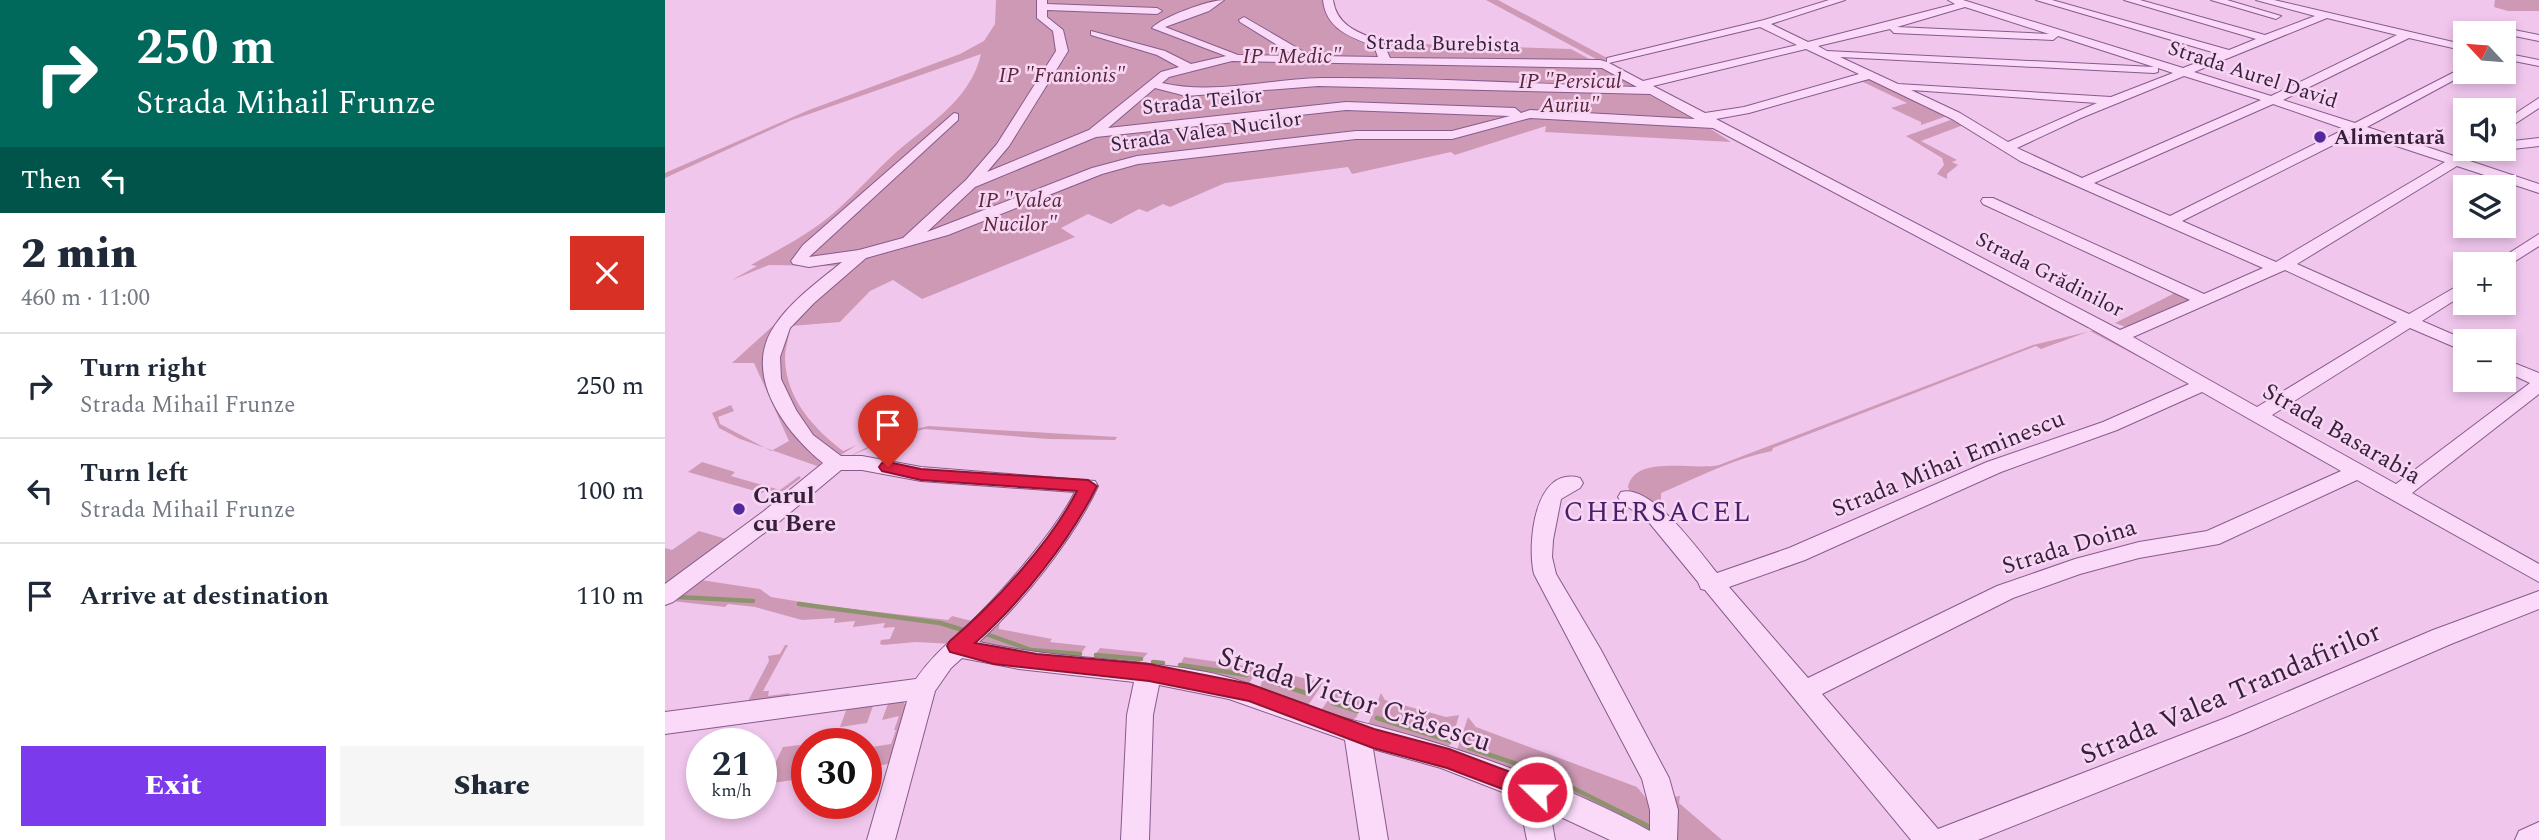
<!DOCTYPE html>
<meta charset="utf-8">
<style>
body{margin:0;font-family:Spectral,serif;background:#f6f6f7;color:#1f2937;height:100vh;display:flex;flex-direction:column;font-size:26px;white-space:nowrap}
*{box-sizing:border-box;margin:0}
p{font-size:23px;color:#747a83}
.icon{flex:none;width:38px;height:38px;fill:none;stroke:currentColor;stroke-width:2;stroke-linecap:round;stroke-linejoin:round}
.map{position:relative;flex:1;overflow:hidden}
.details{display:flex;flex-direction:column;background:#fff;width:665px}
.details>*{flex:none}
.guide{background:#00695c;color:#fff;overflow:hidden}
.needle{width:46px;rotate:296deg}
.tools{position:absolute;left:1788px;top:21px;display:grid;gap:14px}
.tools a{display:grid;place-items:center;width:63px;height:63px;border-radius:0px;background:#fff;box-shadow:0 4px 10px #0003;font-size:35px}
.speed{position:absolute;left:21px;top:728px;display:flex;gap:14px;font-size:35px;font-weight:700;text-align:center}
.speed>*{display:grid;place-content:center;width:91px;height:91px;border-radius:50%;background:#fff;box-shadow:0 4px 10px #0003;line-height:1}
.speed small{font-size:18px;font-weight:400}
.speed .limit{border:10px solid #d22;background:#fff;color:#111}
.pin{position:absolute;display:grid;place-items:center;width:60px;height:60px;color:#fff;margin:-72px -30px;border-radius:50% 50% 50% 0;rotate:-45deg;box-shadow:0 0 7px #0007}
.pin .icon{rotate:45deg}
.me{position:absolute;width:77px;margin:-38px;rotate:292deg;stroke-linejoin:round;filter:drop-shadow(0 0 5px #0008)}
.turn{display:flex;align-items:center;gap:24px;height:147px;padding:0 21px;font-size:32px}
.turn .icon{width:91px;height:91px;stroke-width:2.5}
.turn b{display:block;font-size:49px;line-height:60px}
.then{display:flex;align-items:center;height:66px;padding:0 21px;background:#0003;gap:14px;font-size:26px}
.round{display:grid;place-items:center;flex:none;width:74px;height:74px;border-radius:0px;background:#f6f6f7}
.head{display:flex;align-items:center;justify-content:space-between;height:119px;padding:0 21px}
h1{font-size:42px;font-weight:800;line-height:52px}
.primary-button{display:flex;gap:14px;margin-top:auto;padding:14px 21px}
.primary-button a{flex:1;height:80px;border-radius:0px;background:#7c3aed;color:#fff;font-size:28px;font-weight:800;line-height:80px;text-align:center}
.primary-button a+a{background:#f6f6f7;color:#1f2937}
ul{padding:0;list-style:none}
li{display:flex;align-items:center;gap:21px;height:105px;padding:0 21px;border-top:2px solid #e0e1e3}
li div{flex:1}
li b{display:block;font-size:26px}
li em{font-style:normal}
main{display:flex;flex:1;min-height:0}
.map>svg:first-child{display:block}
.green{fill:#ce99b5}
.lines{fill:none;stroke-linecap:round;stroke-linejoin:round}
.stream{stroke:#8e926e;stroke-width:4.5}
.minor-casing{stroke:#865b8c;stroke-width:2}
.minor{fill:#fadaf8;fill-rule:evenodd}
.route{fill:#e11d48;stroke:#92132f;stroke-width:2}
.poi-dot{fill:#51299c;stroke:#f7d6f4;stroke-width:2.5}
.labels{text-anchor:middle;stroke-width:5;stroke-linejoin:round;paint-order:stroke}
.far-street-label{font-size:21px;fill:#371f3b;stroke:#f7d6f4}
.far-park-label{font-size:21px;font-style:italic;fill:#582539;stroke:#f7d6f4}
.far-poi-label{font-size:21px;font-weight:bold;fill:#371f3b;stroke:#f7d6f4;text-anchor:start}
.street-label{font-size:24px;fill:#371f3b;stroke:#f7d6f4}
.poi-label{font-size:24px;font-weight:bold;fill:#371f3b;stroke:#f7d6f4;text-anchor:start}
.quarter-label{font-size:28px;letter-spacing:2px;fill:#481d69;stroke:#f7d6f4}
.near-street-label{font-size:28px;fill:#371f3b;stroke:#f7d6f4}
</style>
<main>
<section class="details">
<div class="guide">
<div class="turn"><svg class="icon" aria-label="right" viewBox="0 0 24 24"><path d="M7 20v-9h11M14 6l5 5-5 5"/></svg><div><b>250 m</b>Strada Mihail Frunze</div></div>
<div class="then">Then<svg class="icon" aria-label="left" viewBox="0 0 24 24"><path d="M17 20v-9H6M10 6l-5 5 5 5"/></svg></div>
</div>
<div class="head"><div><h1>2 min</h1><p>460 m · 11:00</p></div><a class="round" style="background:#d93025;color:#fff"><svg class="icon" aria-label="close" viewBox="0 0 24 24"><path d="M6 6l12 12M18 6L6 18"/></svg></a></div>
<ul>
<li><svg class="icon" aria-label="right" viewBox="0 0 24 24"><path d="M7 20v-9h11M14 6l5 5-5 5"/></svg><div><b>Turn right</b><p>Strada Mihail Frunze</p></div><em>250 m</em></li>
<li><svg class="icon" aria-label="left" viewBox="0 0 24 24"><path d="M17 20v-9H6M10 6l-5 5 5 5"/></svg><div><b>Turn left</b><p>Strada Mihail Frunze</p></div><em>100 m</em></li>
<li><svg class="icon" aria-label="arrive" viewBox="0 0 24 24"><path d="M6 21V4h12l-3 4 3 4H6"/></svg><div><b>Arrive at destination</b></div><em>110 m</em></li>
</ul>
<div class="primary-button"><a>Exit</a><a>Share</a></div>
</section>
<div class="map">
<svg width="1874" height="840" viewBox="0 0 1874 840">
<rect width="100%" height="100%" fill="#f0c6ed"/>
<!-- green -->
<path class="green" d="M331,0H666L670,19L708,40L725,43L906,49L1010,106L1066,142L880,132L881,126L790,155L786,152L687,174L683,167L560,183L505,207L498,204L482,212L474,209L446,224L423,214L396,228L410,237L257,299L228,280L205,291L175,322L126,326C124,336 120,349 120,359C121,398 148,428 178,451L192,445L171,458L145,436L114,381L116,325L111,400L134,442L156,460L155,467L75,439L54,428L47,413L66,405L69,411L53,417L55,424L106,451L124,441L89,363H67L174,266L104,265L67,280L92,266L86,265C116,248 147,233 172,210C191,193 208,174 226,157C261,125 305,102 316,54L127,120L0,178V173L144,110L295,54L319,41L330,24Z
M821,0H833L944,59L935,61Z
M1830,0H1874V11H1843L1829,7Z
M1201,78L1285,115L1256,125V122L1226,108L1242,103L1198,82L1186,83Z
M1291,118L1301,124L1256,141L1292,160L1287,162L1293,165L1282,174V179L1272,174L1279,165L1277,158L1241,136Z
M1514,291L1527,300L1463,328L1450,323Z
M1430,330L1517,378V380L1425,331L1376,349L1371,346L1108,448L1107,451C1069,458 1032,478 996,493V502H984L966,494L963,487C970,454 1027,471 1054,465L1368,345Z
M263,426L452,437L450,440L383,439L260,429L237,434L183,457L222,437Z
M37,462L70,472L66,476L115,490L134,476L136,478L117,492L101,490L97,493L23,472Z
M34,531L68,541L0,592V548L7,550Z
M36,580L95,589L106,597L161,606L283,620L287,616L311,622L289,644L251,642L218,645L215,644L216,640L225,639L230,627L218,628L220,623L188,627L190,621L169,623L170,618L137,620L90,607L63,604L60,607L7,601L0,606V600Z
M335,617L334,629L387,639L385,642L421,646L411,661L313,643L314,639Z
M120,645H123L98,691H104L103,696L125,693L123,697L82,703L104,661L103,656L115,654Z
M435,648L483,653L470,666L428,658Z
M519,657L594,668L583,685L512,672Z
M602,669L658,683L642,707L595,687Z
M672,687L700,697L691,718L681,721L655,712Z
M716,693L720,700L781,717L794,715L786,744L777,751L702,727Z
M224,701H238L244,712L228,763L201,768V748L226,744L231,730H229L234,716L217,720Z
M209,703L202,723L175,727L182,708Z
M803,717L811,727L972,787L994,814L991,837L791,753Z
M135,745L129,760L142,758V778L100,784L118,747Z
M1015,796L1014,803L1057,840H1005L1002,798Z"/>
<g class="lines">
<!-- stream -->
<path class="stream" d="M13,597L88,601
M134,604L275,623L298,630
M321,634L366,650L415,654
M431,655L476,659
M488,662L498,663
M515,665L582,675
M604,681L644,694
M668,703L692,711
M712,718L785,741
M804,748L876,772L987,828"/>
<!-- minor casing -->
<g class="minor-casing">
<path id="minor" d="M372,0H382V4L492,8L497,11L492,14L382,10V17L398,30L403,51L344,146L322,172L424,130L496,72L514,67L492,55L426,35V31L500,51L526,64L561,56L487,28C497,17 544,0 559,0L544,11L500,27L573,55L630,56L575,22L574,20L579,17L639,52L652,56L713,57L709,46C685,37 661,29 658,0H668C672,27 695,33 718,42L725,58L935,60L942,62V58L1099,20L1164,0H1180L1106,24L1143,42L1290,4L1283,0H1298L1518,68L1554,54L1371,0H1387L1564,50L1591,39L1459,0H1475L1600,35L1650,16L1591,0H1609L1801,45V51L1744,38L1618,100L1690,123L1801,66V72H1804L1702,127L1789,156L1802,149H1817L1802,160L1874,184V193L1792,166L1632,264L1744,314L1801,281V293L1757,321L1803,341L1801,352L1745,328L1607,415L1731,484L1865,383L1839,371V359L1874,373V394L1747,493L1874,564V582L1692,480L1554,544L1474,558L1415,574L1348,598L1157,694L1273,829L1563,717L1768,630L1874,591V609L1786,644L1581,733L1313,840H1246L1040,590L1036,589L1033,582L982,520L956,502L953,497L956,492C986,483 1034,551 1052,573L1124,548L1322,462L1438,422L1524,384L1423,327L1048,128L865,118L787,139H691L473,164L437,174L283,235L201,258L149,303L125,328L115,357L116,379L131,410L148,435L176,456H197L256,467L430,481L433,486C409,538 357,603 314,642C389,659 466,658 541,672C592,682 637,708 687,720C789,745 893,781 985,831V810L977,779L869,574C862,545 869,465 915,478L918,483L915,488L896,499L888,540L887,557L891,574L936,650L1004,778L1013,810L1012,840H945L885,812L890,840H862L857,815L858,800L776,768L708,749L723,840H695L680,740L564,699L494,685L488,715L484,840H456L462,715L469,682L354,669L297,658L286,668L270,691L230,840H202L242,701L0,734V712L251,679C271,650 292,637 315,613C344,584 392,528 410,492L256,481L197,470H176L115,521L8,602L0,605V584L99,511L158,463C120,432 76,374 110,325C127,300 154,281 177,262L144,267L128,264L126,261L138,245L289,113L293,114V120L144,257L194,250L238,238L301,180L332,144L391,51L388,31L372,18ZM1300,7L1384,34L1232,27ZM1662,18L1732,35L1606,96L1529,72ZM1095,27L1132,45L978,81L944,63ZM1225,29L1229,33L1388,40L1393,36L1489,67L1162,51L1153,46ZM1141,49L1194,74L1079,107L1040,113L988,86ZM1175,57L1489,73L1493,72V68L1508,73L1446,97L1233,84ZM567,61L937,68L972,87C867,84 761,77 656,78C604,79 548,95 497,83L504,77ZM1519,76L1596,100L1417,178L1352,148L1416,118ZM1204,79L1287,119L1355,161L1598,268L1539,294L1328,198H1318L1316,201L1318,204L1525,300L1455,330L1051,119L1084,113ZM653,86L985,94L1030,119L865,110L856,113L850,108L681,102L443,128L490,88L521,96ZM1246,90L1432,103L1343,142L1295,113ZM1608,104L1680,129L1505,216L1429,183ZM681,110L845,116L787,131H691L472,156L427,168L262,232L310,187L431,137ZM1692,133L1780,162L1611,262L1517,221ZM1620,270L1732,322L1592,407L1468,337ZM1537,392L1676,471L1542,531L1474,542L1410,559L1332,586L1143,678L1064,587L1140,560L1336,472L1452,430Z
M1546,0H1562L1616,16L1611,19Z
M1809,22L1874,35V41L1805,27V23Z
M1839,53L1874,60V66L1839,59Z
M1874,98V108L1839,131V121Z
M1874,138V146L1839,150L1834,149H1839V142Z
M1874,234V246L1841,267L1839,264H1827Z
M1874,822V840H1850L1854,831Z"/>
</g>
<!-- minor -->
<use href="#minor" class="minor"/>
</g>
<!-- route -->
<path class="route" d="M223,462L256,469L423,480L432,486C406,539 355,604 310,643L372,654L484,664L585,684L709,729L784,749L880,785L884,792L880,799L872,802L782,768L708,748L584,701L484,681L329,664L285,652L282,646L285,641C329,604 386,542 412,491L256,480L217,471L214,467L217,463Z"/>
<!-- markers -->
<g class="poi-dot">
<circle cx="1655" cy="137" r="7"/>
<circle cx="74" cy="509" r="7"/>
</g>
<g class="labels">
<!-- far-street labels -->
<g class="far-street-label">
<text transform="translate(778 43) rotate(1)" y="7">Strada Burebista</text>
<text transform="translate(1588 74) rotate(18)" y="7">Strada Aurel David</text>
<text transform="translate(537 101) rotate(-6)" y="7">Strada Teilor</text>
<text transform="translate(541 131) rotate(-8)" y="7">Strada Valea Nucilor</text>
<text transform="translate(1385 274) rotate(27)" y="7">Strada Grădinilor</text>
</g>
<!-- far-park labels -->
<g class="far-park-label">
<text x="627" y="63">IP "Medic"</text>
<text x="397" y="82">IP "Franionis"</text>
<text x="905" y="88">IP "Persicul<tspan x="905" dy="24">Auriu"</tspan></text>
<text x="355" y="207">IP "Valea<tspan x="355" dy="24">Nucilor"</tspan></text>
</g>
<!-- far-poi labels -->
<g class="far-poi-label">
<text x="1669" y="144">Alimentară</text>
</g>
<!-- street labels -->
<g class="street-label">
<text transform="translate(1677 433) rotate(30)" y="8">Strada Basarabia</text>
<text transform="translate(1283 463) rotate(-22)" y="8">Strada Mihai Eminescu</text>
<text transform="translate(1404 546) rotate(-17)" y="8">Strada Doina</text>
</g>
<!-- poi labels -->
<g class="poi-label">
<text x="88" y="503">Carul<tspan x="88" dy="28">cu Bere</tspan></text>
</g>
<!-- quarter labels -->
<g class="quarter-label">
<text x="993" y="521">CHERSACEL</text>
</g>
<!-- near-street labels -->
<g class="near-street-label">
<text transform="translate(1565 692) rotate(-23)" y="10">Strada Valea Trandafirilor</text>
<text transform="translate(690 698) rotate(18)" y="10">Strada Victor Crăsescu</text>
</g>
</g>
</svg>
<div class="tools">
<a><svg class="needle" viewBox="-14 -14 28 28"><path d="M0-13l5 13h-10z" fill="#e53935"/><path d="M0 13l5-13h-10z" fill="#747a83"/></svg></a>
<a><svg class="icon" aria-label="sound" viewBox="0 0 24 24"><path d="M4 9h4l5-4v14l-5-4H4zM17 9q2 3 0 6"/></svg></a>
<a><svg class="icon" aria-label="layers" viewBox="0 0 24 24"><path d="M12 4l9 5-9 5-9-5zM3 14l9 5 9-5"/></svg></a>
<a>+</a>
<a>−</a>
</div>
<div class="speed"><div>21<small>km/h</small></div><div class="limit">30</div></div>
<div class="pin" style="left:223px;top:467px;background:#d93025"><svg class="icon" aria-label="arrive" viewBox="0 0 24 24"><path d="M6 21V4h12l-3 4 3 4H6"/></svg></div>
<svg class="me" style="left:872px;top:792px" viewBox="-20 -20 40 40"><circle r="17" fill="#e11d48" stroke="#fff" stroke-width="3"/><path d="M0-11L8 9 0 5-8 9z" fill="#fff"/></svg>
</div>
</main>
